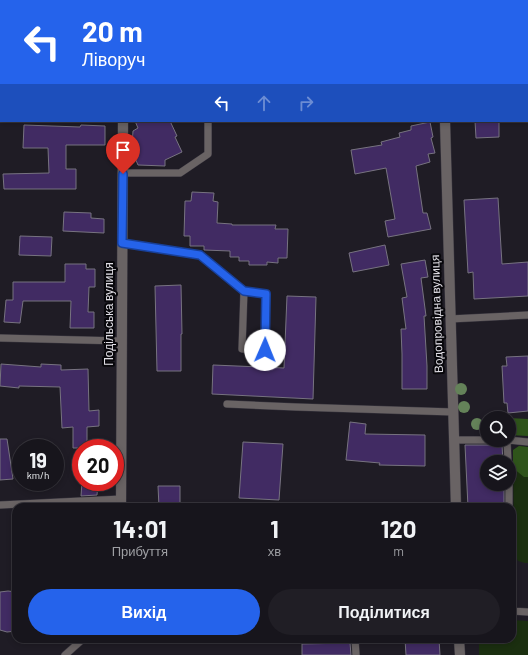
<!DOCTYPE html>
<html lang="uk">
<meta charset="utf-8">
<style>
body{margin:0;font-family:Barlow,sans-serif;background:#201e25;color:#f1f3f6;height:100vh;display:flex;flex-direction:column;font-size:15px;white-space:nowrap}
*{box-sizing:border-box;margin:0}
p{font-size:13px;color:#9e9fa3}
.icon{flex:none;width:22px;height:22px;fill:none;stroke:currentColor;stroke-width:2;stroke-linecap:round;stroke-linejoin:round}
.map{position:relative;flex:1;overflow:hidden}
.panel{position:absolute;left:12px;top:503px;width:504px;height:140px;display:flex;flex-direction:column;background:#17151c;border-radius:12px;box-shadow:0 2px 6px #0003,0 0 0 1px #36343b}
.panel>*{flex:none}
.banner{position:absolute;left:0px;top:0px;width:528px;height:122px;box-shadow:0 2px 6px #0003,0 0 0 1px #36343b;background:#2563eb;color:#fff;overflow:hidden}
.tools{position:absolute;left:480px;top:411px;display:grid;gap:8px}
.tools a{display:grid;place-items:center;width:36px;height:36px;border-radius:50%;background:#17151c;box-shadow:0 2px 6px #0003,0 0 0 1px #36343b;font-size:20px}
.speed{position:absolute;left:12px;top:439px;display:flex;gap:8px;font-size:20px;font-weight:700;text-align:center}
.speed>*{display:grid;place-content:center;width:52px;height:52px;border-radius:50%;background:#17151c;box-shadow:0 2px 6px #0003,0 0 0 1px #36343b;line-height:1}
.speed small{font-size:10px;font-weight:400}
.speed .limit{border:6px solid #d22;background:#fff;color:#111}
.pin{position:absolute;display:grid;place-items:center;width:34px;height:34px;color:#fff;margin:-41px -17px;border-radius:50% 50% 50% 0;rotate:-45deg;box-shadow:0 0 4px #0007}
.pin .icon{rotate:45deg}
.me{position:absolute;width:44px;margin:-22px;rotate:1deg;stroke-linejoin:round;filter:drop-shadow(0 0 3px #0008)}
.turn{display:flex;align-items:center;gap:14px;height:84px;padding:0 16px;font-size:18px}
.turn .icon{width:52px;height:52px;stroke-width:2.5}
.turn b{display:block;font-size:28px;line-height:34px}
.lanes{display:flex;align-items:center;height:38px;padding:0 16px;background:#0003;justify-content:center;gap:20px;direction:ltr}
.lanes .off{opacity:.35}
.eta{display:flex;justify-content:space-evenly;align-items:center;height:68px;text-align:center}
.eta b{font-size:24px;font-weight:700;line-height:28px}
.action{display:flex;gap:8px;margin-top:auto;padding:8px 16px}
.action a{flex:1;height:46px;border-radius:24px;background:#2563eb;color:#fff;font-size:16px;font-weight:700;line-height:46px;text-align:center}
.action a+a{background:#201e25;color:#f1f3f6}
.map>svg:first-child{display:block}
.green{fill:#1b2f10}
.forest{fill:#2f541b}
.building{fill:#412b63;stroke:#777380}
.lines{fill:none;stroke-linecap:round;stroke-linejoin:round}
.lane-casing{stroke:#3a3740;stroke-width:8}
.street-casing{stroke:#3a3740;stroke-width:11}
.lane{stroke:#696364;stroke-width:7}
.street{stroke:#696364;stroke-width:10}
.tree{fill:#648259}
.route-casing{stroke:#184099;stroke-width:10}
.route{stroke:#2563eb;stroke-width:7}
.labels{text-anchor:middle;stroke-width:4;stroke-linejoin:round;paint-order:stroke}
.street-label{font-size:12px;fill:#e1dfe6;stroke:#08070b}
</style>
<div class="map">
<svg width="528" height="655" viewBox="0 0 528 655">
<rect width="100%" height="100%" fill="#1f1c25"/>
<!-- green -->
<path class="green" d="M519,446L528,447V563H525L518,561L515,555L514,543L513,450Z
M512,620L528,621V655H479V639H512Z"/>
<!-- forest -->
<path class="forest" d="M509,418L528,419V436L509,435Z
M519,446L528,447V477H524L513,468V450Z"/>
<!-- building -->
<path class="building" d="M135,121H170L177,136L175,137L182,152L165,160V166L138,165L135,158H131L133,131L138,128Z
M475,121H499V137L476,138Z
M430,122L433,137L431,138L435,153L428,154L430,162L416,166L423,213H427L431,229L388,237L385,221L395,219L386,168L355,174L351,150L382,145L381,142L400,137L399,133L411,130V126Z
M24,125L80,127L81,125L105,126V145H66V169H76V189H4L3,174L49,173L48,148H23Z
M192,192L214,193L213,201L218,202L217,223L232,224V225H276L275,229H288L287,258H278V263L267,262V265H249V261H239V257H230V251L204,250V246H190V236H184L185,201H191Z
M498,198L502,264L528,262V296L474,299L473,272L468,273L464,200Z
M64,212L91,213V218L104,219V233L63,231Z
M20,236L52,237L51,256L19,255Z
M385,245L389,265L353,272L349,253Z
M425,260L428,277L421,278L426,316H424L427,366V389H402V354L401,329H406L402,298L407,297L401,264Z
M65,264H86V269H95V287H89L88,312H94V328H70L71,301H23L20,323L4,322L6,300H13V282H65Z
M181,285L182,334H181V371H157L155,286Z
M287,296L316,297L313,399L212,394L213,365L284,368Z
M528,356V411L508,413L507,403H504L502,366H507L506,357Z
M1,364L41,367V364L61,365V370L88,369L89,411L99,410V426L87,427V448H73V427L62,428L60,387L19,386V388L0,386Z
M350,422L366,424L365,434L425,435V466L379,465L380,463L346,460Z
M0,439H7L13,479L0,480Z
M243,442L283,444L279,500L239,498Z
M465,445H502L503,462H487V484H504V505L468,507Z
M82,482H98L97,495L81,496Z
M158,486H180V507H159Z
M8,591L16,592V631L7,632L0,630V592Z
M405,639H439L440,655H406Z
M350,643L351,655H302V644Z"/>
<g class="lines">
<!-- lane casing -->
<g class="lane-casing">
<path id="lane" d="M123,173H180L208,154V121
M122,243L200,255L244,291L266,294L265,350L242,349L244,291
M450,319L528,315
M0,338L122,341
M227,404L296,407L453,412
M454,440H507L508,462
M507,440L528,442
M509,484V507
M0,505L121,499
M512,590L513,611
M512,611L528,612
M355,639L356,655
M65,655L83,639"/>
</g>
<!-- street casing -->
<g class="street-casing">
<path id="street" d="M442,0V1
M124,1V0
M0,10H1
M527,31H528
M445,121L456,507
M121,507L123,121
M459,639L460,655"/>
</g>
<!-- lane -->
<use href="#lane" class="lane"/>
<!-- street -->
<use href="#street" class="street"/>
</g>
<!-- trees -->
<g class="tree">
<circle cx="461" cy="389" r="6"/>
<circle cx="464" cy="407" r="6"/>
<circle cx="477" cy="424" r="6"/>
</g>
<g class="lines">
<!-- route casing -->
<g class="route-casing">
<path id="route" d="M123,174L122,243L200,255L244,291L266,294L265,350"/>
</g>
<!-- route -->
<use href="#route" class="route"/>
</g>
<g class="labels">
<!-- street labels -->
<g class="street-label">
<text transform="translate(109 314) rotate(-90)" y="4">Подільська вулиця</text>
<text transform="translate(437 314) rotate(-92)" y="4">Водопровідна вулиця</text>
</g>
</g>
</svg>
<div class="tools">
<a><svg class="icon" aria-label="search" viewBox="0 0 24 24"><circle cx="10" cy="10" r="6"/><path d="M15 15l6 6"/></svg></a>
<a><svg class="icon" aria-label="layers" viewBox="0 0 24 24"><path d="M12 4l9 5-9 5-9-5zM3 14l9 5 9-5"/></svg></a>
</div>
<div class="speed"><div>19<small>km/h</small></div><div class="limit">20</div></div>
<div class="pin" style="left:123px;top:174px;background:#d93025"><svg class="icon" aria-label="arrive" viewBox="0 0 24 24"><path d="M6 21V4h12l-3 4 3 4H6"/></svg></div>
<svg class="me" style="left:265px;top:350px" viewBox="-20 -20 40 40"><circle r="19" fill="#fff"/><path d="M0-13L10 11 0 6-10 11z" fill="#2563eb"/></svg>
<div class="banner">
<div class="turn"><svg class="icon" aria-label="left" viewBox="0 0 24 24"><path d="M17 20v-9H6M10 6l-5 5 5 5"/></svg><div><b>20 m</b>Ліворуч</div></div>
<div class="lanes"><svg class="icon" aria-label="left" viewBox="0 0 24 24"><path d="M17 20v-9H6M10 6l-5 5 5 5"/></svg><svg class="icon off" aria-label="ahead" viewBox="0 0 24 24"><path d="M12 20V5M6 11l6-6 6 6"/></svg><svg class="icon off" aria-label="right" viewBox="0 0 24 24"><path d="M7 20v-9h11M14 6l5 5-5 5"/></svg></div>
</div>
<section class="panel">
<div class="eta">
<div><b>14:01</b><p>Прибуття</p></div>
<div><b>1</b><p>хв</p></div>
<div><b>120</b><p>m</p></div>
</div>
<div class="action"><a>Вихід</a><a>Поділитися</a></div>
</section>
</div>
